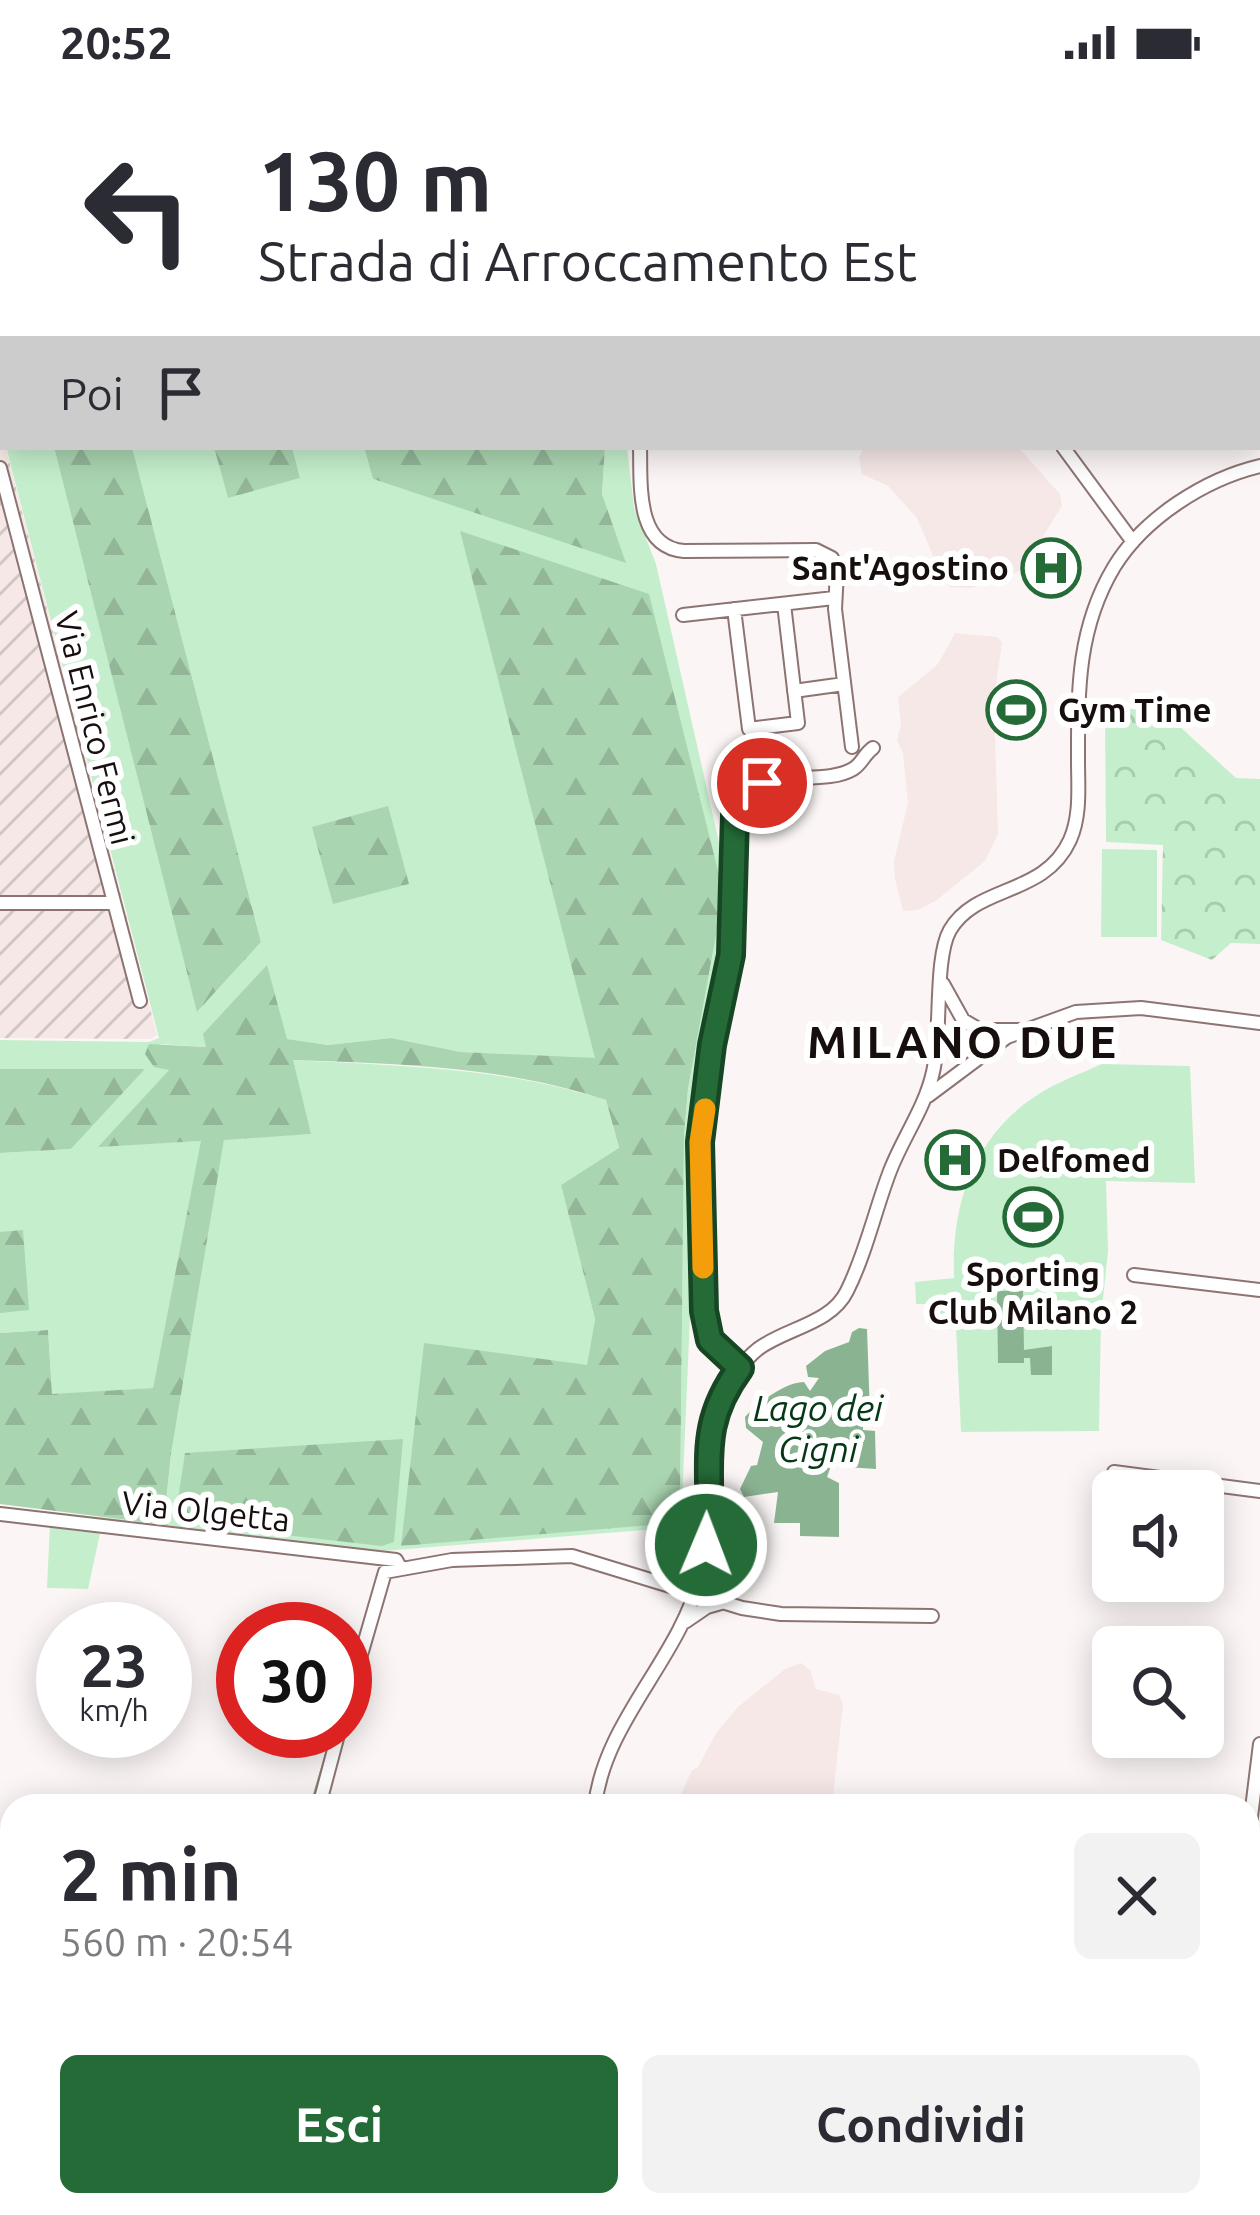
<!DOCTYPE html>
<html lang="it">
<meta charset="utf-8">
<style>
body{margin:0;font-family:Ubuntu,sans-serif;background:#f2f2f3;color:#2b2b33;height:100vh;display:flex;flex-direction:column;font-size:45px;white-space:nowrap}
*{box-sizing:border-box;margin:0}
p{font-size:39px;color:#7c7c81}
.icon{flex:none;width:66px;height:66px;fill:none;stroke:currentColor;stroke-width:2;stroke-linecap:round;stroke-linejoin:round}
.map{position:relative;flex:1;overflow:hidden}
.panel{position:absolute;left:0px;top:1710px;width:1260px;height:423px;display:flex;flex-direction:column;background:#fff;border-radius:36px 36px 0 0;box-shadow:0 6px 30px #0003}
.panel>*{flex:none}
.banner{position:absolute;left:0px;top:0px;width:1260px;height:366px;box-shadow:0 6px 30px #0003;background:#fff;color:#2b2b33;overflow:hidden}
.tools{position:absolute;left:1092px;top:1386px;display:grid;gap:24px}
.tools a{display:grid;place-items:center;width:132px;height:132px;border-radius:18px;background:#fff;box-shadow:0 6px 30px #0003;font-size:60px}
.speed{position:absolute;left:36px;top:1518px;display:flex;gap:24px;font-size:60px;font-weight:700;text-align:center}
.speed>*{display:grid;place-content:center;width:156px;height:156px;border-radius:50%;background:#fff;box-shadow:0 6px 30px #0003;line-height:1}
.speed small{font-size:30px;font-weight:400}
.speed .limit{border:18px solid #d22;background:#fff;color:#111}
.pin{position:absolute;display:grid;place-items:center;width:102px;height:102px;color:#fff;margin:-51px;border:6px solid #fff;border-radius:50%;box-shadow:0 3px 12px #0007}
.me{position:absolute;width:132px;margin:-66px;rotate:1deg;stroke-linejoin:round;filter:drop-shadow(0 0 9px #0008)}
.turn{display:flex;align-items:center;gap:42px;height:252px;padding:0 60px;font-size:54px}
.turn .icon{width:156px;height:156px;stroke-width:2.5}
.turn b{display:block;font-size:84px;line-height:102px}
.then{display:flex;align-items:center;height:114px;padding:0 60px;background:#0003;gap:24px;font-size:45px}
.round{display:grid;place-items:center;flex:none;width:126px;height:126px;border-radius:18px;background:#f2f2f3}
.overview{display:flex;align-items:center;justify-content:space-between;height:204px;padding:0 60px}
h1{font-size:72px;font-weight:700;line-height:90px}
.primary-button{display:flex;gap:24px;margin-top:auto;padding:24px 60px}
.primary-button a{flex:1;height:138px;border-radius:18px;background:#246b37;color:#fff;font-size:48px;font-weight:700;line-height:138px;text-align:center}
.primary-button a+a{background:#f2f2f3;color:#2b2b33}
.status{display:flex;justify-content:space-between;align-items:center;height:84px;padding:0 60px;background:#fff;direction:ltr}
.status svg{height:33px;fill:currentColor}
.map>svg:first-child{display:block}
.built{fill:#f6e8e6}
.industrial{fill:url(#industrial-furrows)}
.green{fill:#c5efcc}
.forest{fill:url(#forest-firs)}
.park{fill:url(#park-crowns)}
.water{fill:#8ab491}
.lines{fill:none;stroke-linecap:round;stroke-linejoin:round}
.stream{stroke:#8ab491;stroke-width:3}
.minor-casing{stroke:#8d7473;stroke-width:16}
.major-casing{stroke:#8d7473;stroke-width:20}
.minor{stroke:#fff;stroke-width:12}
.major{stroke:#fff;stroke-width:15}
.route-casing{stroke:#174624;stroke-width:30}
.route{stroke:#246b37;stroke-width:21}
.slow{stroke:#f59e0b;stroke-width:21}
.labels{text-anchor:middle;stroke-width:12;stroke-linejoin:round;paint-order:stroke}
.poi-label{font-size:33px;font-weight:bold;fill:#170e0e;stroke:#fff;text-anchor:start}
.street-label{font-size:33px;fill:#170e0e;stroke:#fff}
.water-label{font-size:36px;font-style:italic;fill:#063716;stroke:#fff}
.district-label{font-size:45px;font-weight:bold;letter-spacing:3px;fill:#170e0e;stroke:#fff}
</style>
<div class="status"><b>20:52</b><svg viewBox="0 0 49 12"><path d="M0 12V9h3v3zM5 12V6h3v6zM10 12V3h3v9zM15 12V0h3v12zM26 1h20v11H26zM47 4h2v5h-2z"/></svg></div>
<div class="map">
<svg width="1260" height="2131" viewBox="0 0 1260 2131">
<defs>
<pattern id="industrial-furrows" width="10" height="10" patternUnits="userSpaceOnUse" patternTransform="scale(3)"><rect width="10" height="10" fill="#f6e8e6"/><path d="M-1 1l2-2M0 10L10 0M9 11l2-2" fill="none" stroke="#d2c6c4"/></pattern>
<pattern id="forest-firs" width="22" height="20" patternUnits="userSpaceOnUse" patternTransform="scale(3)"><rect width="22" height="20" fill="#aad5b1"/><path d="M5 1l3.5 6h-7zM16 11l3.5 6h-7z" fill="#92b697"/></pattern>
<pattern id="park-crowns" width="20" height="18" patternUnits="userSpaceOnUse" patternTransform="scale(3)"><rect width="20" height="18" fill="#c5efcc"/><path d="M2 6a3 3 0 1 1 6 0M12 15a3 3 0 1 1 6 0" fill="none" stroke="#a8ccae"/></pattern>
</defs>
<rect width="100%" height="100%" fill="#fbf6f5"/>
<!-- built -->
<path class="built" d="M865,363H1018L1060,410L1062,422L1021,487L972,504L950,503L942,493L917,434L888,402L862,390L859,373Z
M955,549L997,553L1002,558L994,615L998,750L985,777L937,816L918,826L903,827L895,795L894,777L908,719L903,669L897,656L901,640L898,613L938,580Z
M801,1579L810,1586L816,1605L839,1611L843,1620L832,1722H676L692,1686L698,1683L716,1649L738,1623L785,1585Z
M700,2121H1224V2131H703Z"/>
<!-- industrial -->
<path class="industrial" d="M0,342L157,951L150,955L0,954Z"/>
<!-- green -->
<path class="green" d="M6,363H54L198,927L261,858L132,363H214L228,413L300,394L292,363H364L373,395L625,477L602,410L605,363H627L634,423L656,480L728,798L702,950L681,1443L383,1467L0,1423L168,1440L165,1429L171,1370L224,1055L310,1050L292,976C399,982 503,983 606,1016L619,1065L561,1101L595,1235L587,1282L680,1423L684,1053L688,1005L721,817L461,449L596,975L461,968L391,954L328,961L286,955L266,882L207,963L160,960L170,985L100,1062L202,1057L153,1304L52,1311L48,1246L0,1249V1069L71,1065L144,986L0,985V956L149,958L159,954Z
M1102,765L1157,766V853H1101Z
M1102,980L1190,982L1195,1099L1106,1097L1108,1167L1101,1234L1099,1347L961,1348L956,1242H936L935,1220H916L915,1198L954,1194C951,1119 974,1049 1042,1008C1060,997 1082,989 1102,980Z
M50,1439L101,1445L88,1505L47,1504Z
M1260,2024V2131H1171L1170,2121H1248V2025Z"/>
<!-- forest -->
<path class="forest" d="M54,363H132L261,858L197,928Z
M214,363H292L300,394L228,414Z
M364,363H605L602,410L626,479L373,395Z
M460,447L649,510L719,791V834L688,1005L684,1053L680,1423L674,1439L401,1462L424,1259L587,1281L595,1235L561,1101L619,1064L606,1016C505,982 399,980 293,976L311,1050L224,1056L171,1370L165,1428L168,1441L0,1420V1249L48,1246L52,1310L153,1304L201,1057L98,1063L169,986L154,983L145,970L149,960L206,963L203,950L267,881L287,955L328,961L391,954L461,968L595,974Z
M388,722L409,800L333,820L312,743Z
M0,985H145L71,1065L0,1069Z
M23,1146L29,1226L0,1229V1148Z
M403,1355L394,1458L382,1462L179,1439L176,1428L185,1369Z"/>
<!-- park -->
<path class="park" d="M1105,622L1165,629L1236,694L1260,695V860L1231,859L1212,876L1161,856L1163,761L1106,758Z"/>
<!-- water -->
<path class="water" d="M997,1207H1023L1024,1266L1052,1262V1291H1031L1030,1274H1024V1279H998Z
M859,1244L867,1245L870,1331L863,1332V1346L875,1347L876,1385L831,1382L827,1393L839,1399V1453L800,1452V1439H774L778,1408L744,1413L740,1405L751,1382L757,1381L763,1358L746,1344L745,1333C758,1318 786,1298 804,1298L810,1307L819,1294L808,1293L806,1282L825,1267L849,1258L852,1248Z"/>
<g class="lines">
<!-- stream -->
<path class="stream" d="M311,1722L331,1655"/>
<!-- minor casing -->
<g class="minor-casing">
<path id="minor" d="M548,3V0
M975,3V0
M1257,106L1260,109
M640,363C641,399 635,463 684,467L816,466L832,474L837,488L835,525L852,663
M1063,363L1133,458
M0,384L140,917
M734,525L749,645L798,639L784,520
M683,531L834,514
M794,607L844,600
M0,819H112
M943,900L963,936L980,946L984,960L982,970
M980,946H1019
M928,1012L1007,953L1076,928L1141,924L1260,939
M1134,1191L1260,1206
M739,1284L710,1256L704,1227L700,1058L712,961L731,871L735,731C749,674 817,706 853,685C862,680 864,670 873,664
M1114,1388L1260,1407
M0,1430L396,1476L401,1485
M673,1503L703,1483L721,1519L707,1523L685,1538
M345,1626L385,1488L452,1476L572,1472L742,1524L781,1530L932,1532
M319,1722L339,1647
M595,1722C604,1638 679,1575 700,1493C715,1437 692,1354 723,1306C733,1292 744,1276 758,1265C786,1244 831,1240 847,1207C866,1169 875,1126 890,1087C903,1053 925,1024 933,988C942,950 934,874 950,846C977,800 1044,813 1070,756C1081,731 1078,703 1078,676C1078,607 1077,545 1114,483C1144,434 1205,395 1260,382
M1248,1757L1260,1660
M1248,1790L1260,1796
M1248,1825L1260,1818
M585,2121L682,2127"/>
</g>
<!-- major casing -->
<g class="major-casing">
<path id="major" d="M60,3L69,0
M141,3L150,0
M0,21L3,20
M0,50L3,49"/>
</g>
<!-- minor -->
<use href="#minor" class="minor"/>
<!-- major -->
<use href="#major" class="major"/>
</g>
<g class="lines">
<!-- route casing -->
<g class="route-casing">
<path id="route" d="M706,1461C717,1390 692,1349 740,1284L710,1256L704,1227L700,1058L712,961L731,871L735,731L746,707L762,699"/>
</g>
<!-- route -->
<use href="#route" class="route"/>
<!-- slow -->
<path class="slow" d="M703,1184L700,1058L705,1025"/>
</g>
<!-- icons -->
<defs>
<g id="hospital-ring" transform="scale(3)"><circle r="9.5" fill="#fff" stroke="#246b37" stroke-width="1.5"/><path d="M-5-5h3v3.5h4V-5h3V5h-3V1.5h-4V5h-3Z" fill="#246b37"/></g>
<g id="stadium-ring" transform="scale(3)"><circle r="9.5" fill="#fff" stroke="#246b37" stroke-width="1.5"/><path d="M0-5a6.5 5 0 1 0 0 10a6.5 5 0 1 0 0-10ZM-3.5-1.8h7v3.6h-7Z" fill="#246b37"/></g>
</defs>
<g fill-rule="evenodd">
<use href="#hospital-ring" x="1051" y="484"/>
<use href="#stadium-ring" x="1016" y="626"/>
<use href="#hospital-ring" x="955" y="1076"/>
<use href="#stadium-ring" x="1033" y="1133"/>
</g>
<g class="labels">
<!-- poi labels -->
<g class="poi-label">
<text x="1009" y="496" text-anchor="end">Sant'Agostino</text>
<text x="1058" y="638">Gym Time</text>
<text x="997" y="1088">Delfomed</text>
<text x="1033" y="1202" text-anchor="middle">Sporting<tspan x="1033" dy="38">Club Milano 2</tspan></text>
</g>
<!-- street labels -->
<g class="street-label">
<text transform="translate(95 644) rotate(76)" y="12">Via Enrico Fermi</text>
<text transform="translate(206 1427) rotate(6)" y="12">Via Olgetta</text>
</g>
<!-- water labels -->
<g class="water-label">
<text x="818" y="1337">Lago dei<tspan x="818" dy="41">Cigni</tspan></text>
</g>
<!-- district labels -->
<g class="district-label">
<text x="963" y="974">MILANO DUE</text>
</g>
</g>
</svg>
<div class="tools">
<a><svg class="icon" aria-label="sound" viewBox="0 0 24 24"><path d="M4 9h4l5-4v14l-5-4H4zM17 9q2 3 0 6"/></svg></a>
<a><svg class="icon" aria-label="search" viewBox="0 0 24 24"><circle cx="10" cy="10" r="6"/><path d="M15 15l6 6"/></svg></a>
</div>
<div class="speed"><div>23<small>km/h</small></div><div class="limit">30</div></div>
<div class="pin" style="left:762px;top:699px;background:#d93025"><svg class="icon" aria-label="arrive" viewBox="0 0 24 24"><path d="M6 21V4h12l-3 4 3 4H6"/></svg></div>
<svg class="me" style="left:706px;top:1461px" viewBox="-20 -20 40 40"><circle r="17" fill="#246b37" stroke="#fff" stroke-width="3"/><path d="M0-11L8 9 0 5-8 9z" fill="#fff"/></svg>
<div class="banner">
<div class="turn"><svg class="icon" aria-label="left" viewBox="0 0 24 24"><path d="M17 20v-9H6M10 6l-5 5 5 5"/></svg><div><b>130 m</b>Strada di Arroccamento Est</div></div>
<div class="then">Poi<svg class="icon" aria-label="arrive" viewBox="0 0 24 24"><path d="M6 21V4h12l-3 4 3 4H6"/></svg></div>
</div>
<section class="panel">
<div class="overview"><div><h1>2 min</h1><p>560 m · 20:54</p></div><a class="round"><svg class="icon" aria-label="close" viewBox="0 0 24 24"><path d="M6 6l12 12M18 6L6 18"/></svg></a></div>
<div class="primary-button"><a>Esci</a><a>Condividi</a></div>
</section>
</div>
